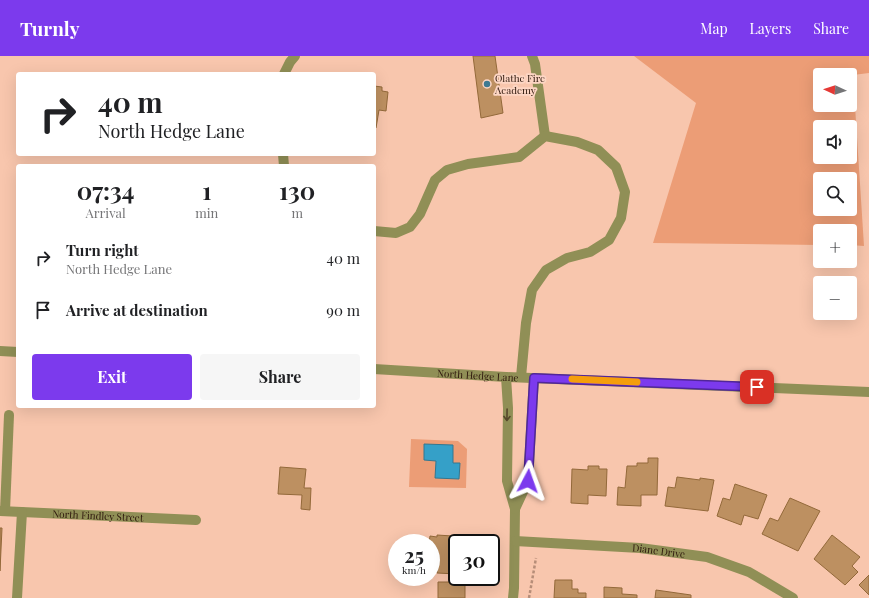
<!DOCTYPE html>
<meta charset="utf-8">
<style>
body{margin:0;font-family:"Playfair Display",serif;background:#f6f6f6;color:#202124;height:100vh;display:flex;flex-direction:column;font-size:15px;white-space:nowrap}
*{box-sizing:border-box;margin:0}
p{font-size:13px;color:#757577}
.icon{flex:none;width:22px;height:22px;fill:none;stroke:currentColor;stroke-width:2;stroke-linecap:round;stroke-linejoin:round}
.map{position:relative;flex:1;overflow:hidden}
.panel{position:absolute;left:16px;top:108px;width:360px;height:244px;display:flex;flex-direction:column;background:#fff;border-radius:4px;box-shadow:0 4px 16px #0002}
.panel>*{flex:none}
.guide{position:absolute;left:16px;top:16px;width:360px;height:84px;border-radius:4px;box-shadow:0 4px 16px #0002;background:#fff;color:#202124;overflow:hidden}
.needle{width:26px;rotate:273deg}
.fabs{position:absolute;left:813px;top:12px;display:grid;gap:8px}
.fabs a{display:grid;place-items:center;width:44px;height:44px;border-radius:4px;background:#fff;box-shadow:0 4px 16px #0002;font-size:20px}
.speed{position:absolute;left:388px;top:478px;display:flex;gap:8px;font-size:20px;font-weight:700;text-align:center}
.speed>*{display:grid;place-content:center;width:52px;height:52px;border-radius:50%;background:#fff;box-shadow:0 4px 16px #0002;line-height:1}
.speed small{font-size:10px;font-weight:400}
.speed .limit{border:2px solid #111;border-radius:6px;background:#fff;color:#111}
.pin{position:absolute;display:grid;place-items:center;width:34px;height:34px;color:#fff;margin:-17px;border-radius:8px;box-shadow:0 2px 6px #0006}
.me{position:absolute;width:44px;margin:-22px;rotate:4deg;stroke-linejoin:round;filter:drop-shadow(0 0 3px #0008)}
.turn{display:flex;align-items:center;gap:14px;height:84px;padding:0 16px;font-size:18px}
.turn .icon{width:52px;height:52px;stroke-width:2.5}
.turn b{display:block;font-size:28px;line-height:34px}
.eta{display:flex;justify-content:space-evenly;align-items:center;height:68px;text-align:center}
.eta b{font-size:24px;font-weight:700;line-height:28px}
.button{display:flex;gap:8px;margin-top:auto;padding:8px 16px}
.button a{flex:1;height:46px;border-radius:4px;background:#7c3aed;color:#fff;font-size:16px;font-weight:700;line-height:46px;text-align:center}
.button a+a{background:#f6f6f6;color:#202124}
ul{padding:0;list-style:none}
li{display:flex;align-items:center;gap:12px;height:52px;padding:0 16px}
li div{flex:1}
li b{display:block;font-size:15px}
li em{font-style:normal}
header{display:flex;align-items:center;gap:24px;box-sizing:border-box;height:56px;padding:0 20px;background:#7c3aed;color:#fff}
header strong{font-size:19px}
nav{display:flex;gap:22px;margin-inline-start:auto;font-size:14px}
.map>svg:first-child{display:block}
.green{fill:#ec9d76;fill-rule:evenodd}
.water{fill:#35a0c8;stroke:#337790}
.building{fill:#bd9061;stroke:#93693a}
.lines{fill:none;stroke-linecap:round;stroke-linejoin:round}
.path{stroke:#b68d78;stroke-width:2.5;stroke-dasharray:3 2;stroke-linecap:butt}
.minor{stroke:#908f56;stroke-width:10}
.oneway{stroke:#55472a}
.route-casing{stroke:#51269a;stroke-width:10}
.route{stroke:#7c3aed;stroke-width:7}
.slow{stroke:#f59e0b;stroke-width:7}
.poi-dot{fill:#3f7a92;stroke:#fdd6c4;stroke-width:1.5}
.labels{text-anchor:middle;stroke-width:3.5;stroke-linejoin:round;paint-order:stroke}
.poi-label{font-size:10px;fill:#2e170c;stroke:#fdd6c4;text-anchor:start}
.street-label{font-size:10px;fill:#2e170c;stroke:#fdd6c4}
</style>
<header>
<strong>Turnly</strong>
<nav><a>Map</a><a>Layers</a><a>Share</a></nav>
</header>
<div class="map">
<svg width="869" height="542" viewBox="0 0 869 542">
<rect width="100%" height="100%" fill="#f8c6ad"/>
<!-- green -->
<path class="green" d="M634,0H869V17L853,19L864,190L850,189V175H820V189L653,187L696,47ZM820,19H850V49H820ZM820,71H850V101H820ZM820,123H850V153H820Z
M411,383L458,385L467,393L466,432L409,431Z"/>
<!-- water -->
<path class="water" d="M424,388L453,389V407H460L459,423L435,422L436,405L424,404Z"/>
<!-- building -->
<path class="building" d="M473,0H495L503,57L481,62Z
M374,30L382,31V35L388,36L386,55L379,54L376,72H374Z
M648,402H658L657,439H641V450L617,449L618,431L625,432L627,410H637V407H648Z
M588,410H599V413H607L606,440L588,439V448L571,447L572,413L588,414Z
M280,411L306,413L304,432H311L310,454L301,453L302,439L278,438Z
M677,421L700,424V422L714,424L708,455L665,450L668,431L675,432Z
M735,428L767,439L758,463L744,459L741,469L717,460L723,442L730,444Z
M790,442L820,455L798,495L762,478L770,462L778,465Z
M0,472H2L0,515Z
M437,479L468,481L467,487H457V518L437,517L438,496L431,495V487H429L430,480L437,481Z
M832,479L860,501L852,510L858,516L845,529L814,503Z
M869,519V539L859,529Z
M555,524H572V533H578V537H586V542H554Z
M438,526H465V542H438Z
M604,531L622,532V538L637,539V542H604Z
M656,534L691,539V542H655Z"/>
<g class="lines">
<!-- path -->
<path class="path" d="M529,542L536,502"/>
<!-- minor -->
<g class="minor">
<path d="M532,0L535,8L545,80"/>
<path d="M284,18L290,6L295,0"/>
<path d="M283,98L284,110"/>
<path d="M374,175L396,177L410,171L420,158L435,124L447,114L468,108L519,101L545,80L577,86L598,94L616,111L625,136L621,162L609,184L590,196L567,202L546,214L532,234L526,267L521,321"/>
<path d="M0,295L18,296"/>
<path id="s1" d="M374,313L506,321L869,336"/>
<path d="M506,321L508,352L507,425L515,453L514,532L513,542"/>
<path d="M515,453L528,425L534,322"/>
<path id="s2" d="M0,455L196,464"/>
<path d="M5,455L9,359"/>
<path id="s3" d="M515,485L640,492L707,501L749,516L793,542"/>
<path d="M17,542L22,456"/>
</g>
</g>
<!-- one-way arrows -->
<defs><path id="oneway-shaft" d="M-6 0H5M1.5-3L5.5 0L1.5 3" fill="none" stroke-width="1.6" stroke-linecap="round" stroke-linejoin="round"/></defs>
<use class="oneway" href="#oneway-shaft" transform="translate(507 359) rotate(91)"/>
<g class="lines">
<!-- route casing -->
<g class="route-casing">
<path id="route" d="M528,425L534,322L757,331"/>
</g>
<!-- route -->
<use href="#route" class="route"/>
<!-- slow -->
<path class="slow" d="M572,323L637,326"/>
</g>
<!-- markers -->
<circle class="poi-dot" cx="487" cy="28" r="4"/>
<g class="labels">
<!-- poi labels -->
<g class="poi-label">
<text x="495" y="26">Olathe Fire<tspan x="495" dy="12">Academy</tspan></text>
</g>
<!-- street labels -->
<g class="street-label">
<text dy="4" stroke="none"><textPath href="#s1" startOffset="104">North Hedge Lane</textPath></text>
<text dy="4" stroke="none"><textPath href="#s2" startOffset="98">North Findley Street</textPath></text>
<text dy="4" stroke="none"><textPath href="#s3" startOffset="144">Diane Drive</textPath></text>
</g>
</g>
</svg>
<div class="fabs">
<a><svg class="needle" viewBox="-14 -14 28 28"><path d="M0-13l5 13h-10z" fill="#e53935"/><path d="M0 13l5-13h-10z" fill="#757577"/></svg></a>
<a><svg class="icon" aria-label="sound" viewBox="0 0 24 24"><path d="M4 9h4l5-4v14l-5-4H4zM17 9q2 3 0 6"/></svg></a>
<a><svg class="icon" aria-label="search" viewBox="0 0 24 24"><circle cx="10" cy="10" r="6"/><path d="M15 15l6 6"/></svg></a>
<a>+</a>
<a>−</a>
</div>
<div class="speed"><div>25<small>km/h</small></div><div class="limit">30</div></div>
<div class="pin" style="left:757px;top:331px;background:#d93025"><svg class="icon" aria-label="arrive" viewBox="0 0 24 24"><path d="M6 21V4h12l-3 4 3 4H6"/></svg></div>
<svg class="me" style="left:528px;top:425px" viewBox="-20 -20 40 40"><path d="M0-17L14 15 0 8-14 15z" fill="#7c3aed" stroke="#fff" stroke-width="4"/></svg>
<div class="guide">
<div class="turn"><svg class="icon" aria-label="right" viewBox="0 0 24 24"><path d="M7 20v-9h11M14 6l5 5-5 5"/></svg><div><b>40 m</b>North Hedge Lane</div></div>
</div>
<section class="panel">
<div class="eta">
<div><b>07:34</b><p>Arrival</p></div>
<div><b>1</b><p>min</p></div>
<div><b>130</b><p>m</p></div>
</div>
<ul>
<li><svg class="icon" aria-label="right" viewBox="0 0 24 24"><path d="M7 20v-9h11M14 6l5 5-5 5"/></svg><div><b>Turn right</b><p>North Hedge Lane</p></div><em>40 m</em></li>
<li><svg class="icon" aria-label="arrive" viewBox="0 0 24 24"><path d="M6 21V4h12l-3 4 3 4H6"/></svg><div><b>Arrive at destination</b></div><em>90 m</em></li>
</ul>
<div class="button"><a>Exit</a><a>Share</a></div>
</section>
</div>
